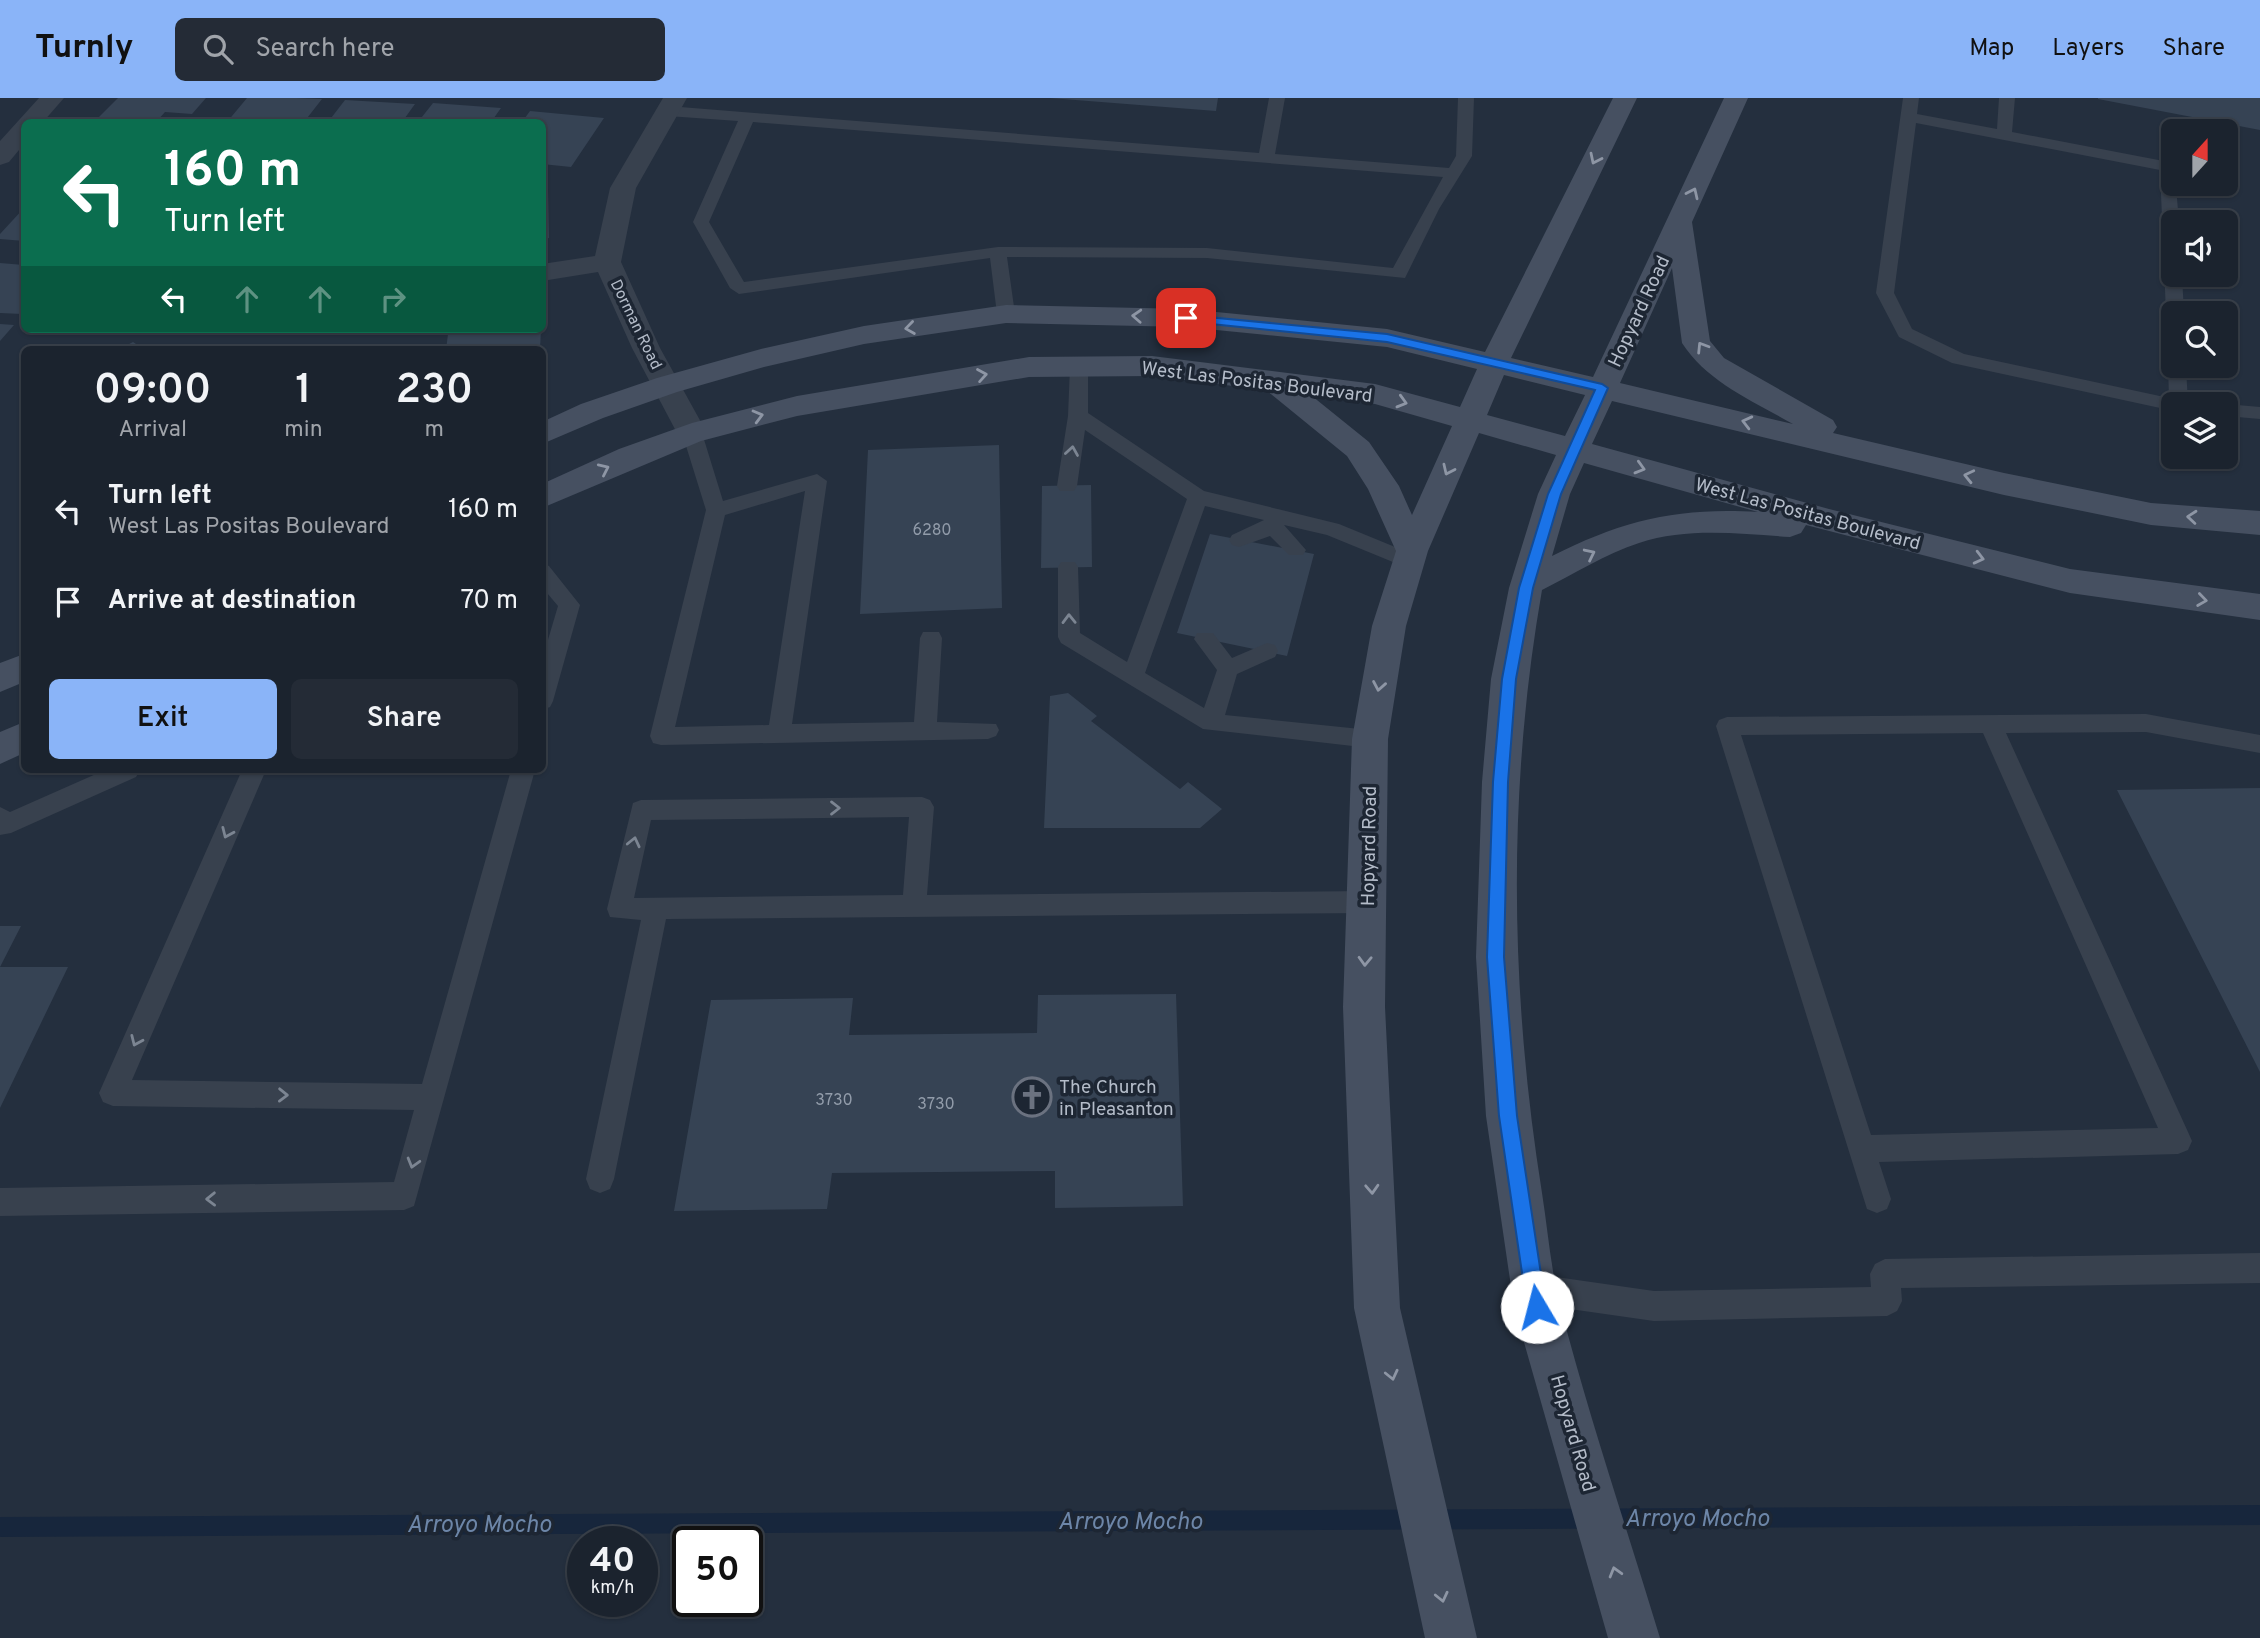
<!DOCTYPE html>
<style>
body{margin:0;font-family:Overpass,sans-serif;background:#242b36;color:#f1f3f6;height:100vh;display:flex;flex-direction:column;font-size:26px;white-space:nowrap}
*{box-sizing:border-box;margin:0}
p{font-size:23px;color:#a0a4aa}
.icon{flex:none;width:38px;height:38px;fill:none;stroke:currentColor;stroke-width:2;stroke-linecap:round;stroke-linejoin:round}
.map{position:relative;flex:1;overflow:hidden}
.side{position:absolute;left:21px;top:248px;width:525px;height:427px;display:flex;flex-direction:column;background:#1b232e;border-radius:10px;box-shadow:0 2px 5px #0004,0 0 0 2px #39404a}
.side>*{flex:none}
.hud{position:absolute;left:21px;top:21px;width:525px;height:214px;border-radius:10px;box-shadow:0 2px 5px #0004,0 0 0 2px #39404a;background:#0b6e4f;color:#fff;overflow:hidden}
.needle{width:46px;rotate:21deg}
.fabs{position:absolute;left:2161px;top:21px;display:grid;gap:14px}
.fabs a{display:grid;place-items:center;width:77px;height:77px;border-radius:10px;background:#1b232e;box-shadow:0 2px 5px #0004,0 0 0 2px #39404a;font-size:35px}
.speed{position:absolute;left:567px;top:1428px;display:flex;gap:14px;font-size:35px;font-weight:700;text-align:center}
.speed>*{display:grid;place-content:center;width:91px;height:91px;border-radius:50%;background:#1b232e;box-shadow:0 2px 5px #0004,0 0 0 2px #39404a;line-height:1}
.speed small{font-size:18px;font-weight:400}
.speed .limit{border:4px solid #111;border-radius:10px;background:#fff;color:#111}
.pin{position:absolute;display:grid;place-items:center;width:60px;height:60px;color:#fff;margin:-30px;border-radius:14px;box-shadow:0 4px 10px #0006}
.me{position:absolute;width:77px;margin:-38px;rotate:352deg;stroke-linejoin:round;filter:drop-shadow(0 0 5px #0008)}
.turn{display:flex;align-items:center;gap:24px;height:147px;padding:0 28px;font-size:32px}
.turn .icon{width:91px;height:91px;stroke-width:2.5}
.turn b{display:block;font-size:49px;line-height:60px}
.lanes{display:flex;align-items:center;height:66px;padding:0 28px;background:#0003;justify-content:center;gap:35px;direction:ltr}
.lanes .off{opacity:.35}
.eta{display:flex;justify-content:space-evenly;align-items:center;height:119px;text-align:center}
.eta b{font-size:42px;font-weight:600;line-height:49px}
.cta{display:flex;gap:14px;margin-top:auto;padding:14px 28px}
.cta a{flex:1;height:80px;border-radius:10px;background:#8ab4f8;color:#111;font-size:28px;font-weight:600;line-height:80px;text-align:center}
.cta a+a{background:#242b36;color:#f1f3f6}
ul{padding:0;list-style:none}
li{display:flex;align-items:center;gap:21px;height:91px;padding:0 28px}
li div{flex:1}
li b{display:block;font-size:26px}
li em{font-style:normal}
header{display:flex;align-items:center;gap:42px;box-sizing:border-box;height:98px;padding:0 35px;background:#8ab4f8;color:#111}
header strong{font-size:33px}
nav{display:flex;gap:38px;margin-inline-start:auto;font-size:24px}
.search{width:490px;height:63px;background:#242b36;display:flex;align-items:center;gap:18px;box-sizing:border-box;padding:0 24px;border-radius:10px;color:#a0a4aa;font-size:26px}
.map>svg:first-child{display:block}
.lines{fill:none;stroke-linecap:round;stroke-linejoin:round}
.stream{fill:#17263c;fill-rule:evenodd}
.building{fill:#364354}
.lane{fill:#38414e;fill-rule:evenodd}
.street{fill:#38414e;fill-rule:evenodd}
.secondary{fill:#465061;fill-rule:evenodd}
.oneway{stroke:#8e96a5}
.oneway2{stroke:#7c8592}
.route{fill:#1a73e8;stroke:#114b97;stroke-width:2}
.labels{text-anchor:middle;stroke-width:7;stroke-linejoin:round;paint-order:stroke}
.far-street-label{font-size:16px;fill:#b4bcc9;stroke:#1d2633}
.number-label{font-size:16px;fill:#929caa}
.street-label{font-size:19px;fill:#b4bcc9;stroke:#1d2633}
.poi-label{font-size:19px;fill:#b4bcc9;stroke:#1d2633;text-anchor:start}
.near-water-label{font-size:24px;font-style:italic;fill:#6d86a8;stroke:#1d2633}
</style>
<header>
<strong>Turnly</strong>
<div class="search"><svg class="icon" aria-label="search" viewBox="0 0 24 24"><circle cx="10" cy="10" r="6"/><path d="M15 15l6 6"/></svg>Search here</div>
<nav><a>Map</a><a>Layers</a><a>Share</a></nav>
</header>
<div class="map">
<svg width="2260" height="1540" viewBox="0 0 2260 1540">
<rect width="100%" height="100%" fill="#242f3e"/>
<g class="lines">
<!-- stream -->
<path class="stream" d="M2260,1407V1427L0,1439V1419Z"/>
</g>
<!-- building -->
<path class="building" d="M118,0H206L192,16L165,14L156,24H94Z
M247,0H297L322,1L304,24H227Z
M1050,0H1218L1216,13Z
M2098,0H2260V32L2098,1Z
M345,2L415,6L402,24H328Z
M433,5L501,10L491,24H418Z
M530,13L604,20L571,69L542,66V24H522Z
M548,91L549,140L542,141V92Z
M24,110V143L0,141V136Z
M0,165L24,167V178L20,183H24L22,216L0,215Z
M0,226L14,227L0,243Z
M495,231H541L540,252H446L448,236Z
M133,244L145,252H118Z
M999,347L1002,510L860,516L868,352Z
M1091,387L1092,469L1041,470L1042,388Z
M1210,436L1314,456L1287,558L1177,535Z
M1068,595L1097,618L1091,623L1180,691L1188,684L1222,711L1200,730H1044L1050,598Z
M2260,690V974L2117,692Z
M0,828H21L0,869H68L0,1010Z
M1176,896L1183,1108L1055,1110V1073L832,1075L827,1111L674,1113L711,902L853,900L849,937L1037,935L1038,897Z"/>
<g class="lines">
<!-- lane -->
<path class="lane" d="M1269,0H1285L1275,56L1449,70L1456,58L1458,0H1474L1472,58L1439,111L1405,180L1207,160L1007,159L1015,216L1006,222L997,216L990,160L739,196L730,190L693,124L738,23L668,18L660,13L668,8L1259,55ZM753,24L1443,79L1393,170L1207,150L998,149L744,184L709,124Z
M1903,0H1919L1917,16L1997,31L1999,0H2015L2012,34L2174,65L2179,124H2174V177H2182L2184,215H2174V220L2166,215L2160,72L1916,25L1894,195L1912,231L1964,256L2169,300L2168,268L2174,263V268H2186L2188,306H2174V313L1952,265L1899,239L1876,195Z
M1079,263L1088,269V315L1204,393L1339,426L1417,458L1420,463L1417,468L1410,471L1327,437L1284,427L1306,452L1303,457H1289L1270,438L1239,449L1232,447L1229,442L1232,437L1264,422L1205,408L1145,575L1204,610L1217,572L1194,541L1197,535H1213L1232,560L1267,545L1275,547L1278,553L1275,559L1237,576L1225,617L1370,632L1378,634L1381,641L1378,648L1370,650L1203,631L1061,545L1058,539V469L1061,464H1075L1078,469L1080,535L1127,564L1187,401L1085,332L1077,388L1074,393H1060L1057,388L1068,318L1070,269Z
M2224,306H2226L2260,309V321L2226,318Z
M692,328L702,335L723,403L817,376L827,383L792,626L914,624L920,540L923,534H939L942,540L937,624L996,626L999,632L996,638L988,641L661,647L653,645L650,638L706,412L682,335ZM805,393L769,627L675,629L725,417Z
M542,465L549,468L580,507L553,603L550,609L542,612V562L558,508L542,489Z
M2146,616L2260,637V655L2146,634L2006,635L2188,1034L2192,1043L2188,1052L2178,1056L1879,1064L1891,1101L1887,1111L1877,1115L1867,1111L1716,628L1719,622L1727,619ZM1983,635L2158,1030L1871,1037L1741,637Z
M105,672H140L136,679L11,735L0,737V709L10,714Z
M242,672H266L132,982L422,986L511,672H535L414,1108L404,1112L0,1118V1090L394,1084L414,1012L113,1008L103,1004L99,995Z
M922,699L930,702L934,709L927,797L1367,793L1376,796L1379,804L1376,812L1367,815L666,821L614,1081L610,1091L600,1095L590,1091L586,1081L641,822L610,819L607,811L633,705L641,702ZM909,719L903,797L634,800L651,722Z
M2260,1155V1185L1901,1190L1902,1203L1897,1213L1887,1218L1654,1223L1535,1206L1525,1201L1520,1191L1525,1181L1535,1176L1654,1193L1871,1189L1870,1176L1875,1166L1885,1161Z"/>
<!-- street -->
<path class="street" d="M39,0H64L43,24H24V46L9,64L0,67V43Z
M663,0H687L636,90L621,164L660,250L707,335L703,342L692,345L681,342L677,335L632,250L598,174L542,183V166L595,158L610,90Z"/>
<!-- secondary -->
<path class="secondary" d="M1613,0H1637L1511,260L1593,279L1724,0H1748L1692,124L1710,243L1724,260L1833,322L1837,329L1833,335L2004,375L2151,405L2260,413V437L2151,427L2004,397L1612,303L1592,346L1829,411L2070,471L2260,496V522L2070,495L1806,427L1801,435L1790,439C1741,436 1687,429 1639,445C1605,456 1574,476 1542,492C1507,693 1510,894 1542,1095C1548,1133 1551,1174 1561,1211C1590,1322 1627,1431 1660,1540H1608L1514,1209L1486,1018L1476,859L1482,684L1491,581L1509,490L1538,396L1556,357L1479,335L1428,453L1406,528L1388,641L1385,909L1400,1210L1477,1540H1425L1354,1210L1343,909L1352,641L1372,528L1396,453L1368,391L1347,358L1266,292L1152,278L1029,279L797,318L701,343L542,410V386L619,351L692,325L797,298L1029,259L1152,258L1375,286L1460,309L1477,271L1387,249L1186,229L1006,225L864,246L764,269L677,294L603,320L542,346V324L581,306L657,280L761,251L864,228L1006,207L1186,211L1387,231L1485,254ZM1672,170L1682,245C1707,284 1753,303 1793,326L1620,285ZM1504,277L1585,297L1565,338L1487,317ZM1312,298L1375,306L1452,328L1412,417L1399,388L1369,344ZM1584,365L1758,414C1679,409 1623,422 1552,458L1570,396Z
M24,556V584L0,594V565Z
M24,624V655L0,666V634Z"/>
</g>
<!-- one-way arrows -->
<defs><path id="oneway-chevron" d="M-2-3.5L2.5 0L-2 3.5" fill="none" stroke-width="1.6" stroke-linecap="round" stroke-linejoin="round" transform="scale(1.75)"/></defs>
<g class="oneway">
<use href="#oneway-chevron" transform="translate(1595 61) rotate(116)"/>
<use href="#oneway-chevron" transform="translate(1693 95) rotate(-65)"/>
<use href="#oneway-chevron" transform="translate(1137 218) rotate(-177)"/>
<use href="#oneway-chevron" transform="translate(910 230) rotate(172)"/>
<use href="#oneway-chevron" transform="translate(1702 249) rotate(-122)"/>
<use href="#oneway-chevron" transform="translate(982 277) rotate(-10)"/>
<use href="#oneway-chevron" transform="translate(1402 304) rotate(16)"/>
<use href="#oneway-chevron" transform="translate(758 318) rotate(-15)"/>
<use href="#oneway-chevron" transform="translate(1747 324) rotate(-166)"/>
<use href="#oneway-chevron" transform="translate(1640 370) rotate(16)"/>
<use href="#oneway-chevron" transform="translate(604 371) rotate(-25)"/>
<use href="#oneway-chevron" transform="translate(1448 372) rotate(115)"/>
<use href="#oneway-chevron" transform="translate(1969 378) rotate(-167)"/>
<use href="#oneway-chevron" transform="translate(2192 419) rotate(-175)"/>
<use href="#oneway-chevron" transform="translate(1590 456) rotate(-26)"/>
<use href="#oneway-chevron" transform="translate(1979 460) rotate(14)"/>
<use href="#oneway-chevron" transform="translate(2202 502) rotate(8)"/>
<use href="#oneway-chevron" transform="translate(1379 588) rotate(100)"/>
<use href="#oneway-chevron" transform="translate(1365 863) rotate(92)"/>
<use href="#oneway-chevron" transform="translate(1372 1091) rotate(87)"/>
<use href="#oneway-chevron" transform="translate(1392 1277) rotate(77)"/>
<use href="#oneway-chevron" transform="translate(1615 1474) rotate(-106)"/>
<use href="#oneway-chevron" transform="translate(1442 1499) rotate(77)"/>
</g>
<g class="oneway2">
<use href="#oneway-chevron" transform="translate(1072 353) rotate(-81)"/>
<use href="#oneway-chevron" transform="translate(1069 521) rotate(-91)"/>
<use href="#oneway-chevron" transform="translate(835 710)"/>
<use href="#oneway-chevron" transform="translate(227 735) rotate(114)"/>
<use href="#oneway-chevron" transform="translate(634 744) rotate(-77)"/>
<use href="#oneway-chevron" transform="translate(136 943) rotate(114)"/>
<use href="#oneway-chevron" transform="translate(283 997) rotate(1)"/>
<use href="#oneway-chevron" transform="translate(413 1065) rotate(106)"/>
<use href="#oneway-chevron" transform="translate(211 1101) rotate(179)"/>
</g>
<!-- route -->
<path class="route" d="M1186,217L1387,236L1602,286L1608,290L1561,396L1533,490L1516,581L1508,684L1504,859L1517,1018L1546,1209L1544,1215L1537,1218L1530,1215L1527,1209L1499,1018L1487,859L1493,684L1502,581L1519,490L1548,396L1595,292L1387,244L1182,223L1180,220Z"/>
<!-- icons -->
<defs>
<g id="church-ring" transform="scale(2.0125)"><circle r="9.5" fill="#1d2633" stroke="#6b7280" stroke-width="1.5"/><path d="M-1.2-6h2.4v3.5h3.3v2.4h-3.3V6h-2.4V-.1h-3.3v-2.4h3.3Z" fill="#6b7280"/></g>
</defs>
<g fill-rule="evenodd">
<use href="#church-ring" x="1032" y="999"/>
</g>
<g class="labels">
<!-- far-street labels -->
<g class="far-street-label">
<text transform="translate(637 226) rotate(64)" y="6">Dorman Road</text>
</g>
<!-- number labels -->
<g class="number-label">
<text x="932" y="437">6280</text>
<text x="834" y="1007">3730</text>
<text x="936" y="1011">3730</text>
</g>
<!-- street labels -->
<g class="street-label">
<text transform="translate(1638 213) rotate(-65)" y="7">Hopyard Road</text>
<text transform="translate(1257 283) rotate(7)" y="7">West Las Positas Boulevard</text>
<text transform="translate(1808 415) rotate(15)" y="7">West Las Positas Boulevard</text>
<text transform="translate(1368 748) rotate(-89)" y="7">Hopyard Road</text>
<text transform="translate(1574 1335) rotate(74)" y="7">Hopyard Road</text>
</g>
<!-- poi labels -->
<g class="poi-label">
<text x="1059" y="995">The Church<tspan x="1059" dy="22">in Pleasanton</tspan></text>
</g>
<!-- near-water labels -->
<g class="near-water-label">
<text x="1697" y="1428">Arroyo Mocho</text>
<text x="1130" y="1431">Arroyo Mocho</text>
<text x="479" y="1434">Arroyo Mocho</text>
</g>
</g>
</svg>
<div class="fabs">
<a><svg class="needle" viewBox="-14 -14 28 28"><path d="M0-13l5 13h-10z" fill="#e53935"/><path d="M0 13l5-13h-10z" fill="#a0a4aa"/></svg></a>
<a><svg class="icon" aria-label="sound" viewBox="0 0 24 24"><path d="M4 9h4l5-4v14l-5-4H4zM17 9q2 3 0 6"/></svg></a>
<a><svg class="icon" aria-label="search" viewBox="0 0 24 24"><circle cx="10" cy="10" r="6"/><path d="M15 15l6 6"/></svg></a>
<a><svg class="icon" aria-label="layers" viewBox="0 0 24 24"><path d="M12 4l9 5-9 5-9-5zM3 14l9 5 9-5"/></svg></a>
</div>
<div class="speed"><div>40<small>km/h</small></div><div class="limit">50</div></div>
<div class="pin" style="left:1186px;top:220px;background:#d93025"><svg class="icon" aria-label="arrive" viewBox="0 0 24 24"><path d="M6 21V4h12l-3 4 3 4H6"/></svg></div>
<svg class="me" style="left:1537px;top:1209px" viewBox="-20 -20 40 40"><circle r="19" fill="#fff"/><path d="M0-13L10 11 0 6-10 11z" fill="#1a73e8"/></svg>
<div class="hud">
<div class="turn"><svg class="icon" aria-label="left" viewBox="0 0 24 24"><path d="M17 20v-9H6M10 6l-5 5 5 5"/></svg><div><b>160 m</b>Turn left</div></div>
<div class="lanes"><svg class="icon" aria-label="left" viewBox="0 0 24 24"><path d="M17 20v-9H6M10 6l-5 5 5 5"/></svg><svg class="icon off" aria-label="ahead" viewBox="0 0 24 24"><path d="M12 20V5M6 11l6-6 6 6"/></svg><svg class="icon off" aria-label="ahead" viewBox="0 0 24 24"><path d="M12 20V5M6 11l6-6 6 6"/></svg><svg class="icon off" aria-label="right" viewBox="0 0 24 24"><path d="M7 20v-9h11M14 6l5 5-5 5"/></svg></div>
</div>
<section class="side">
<div class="eta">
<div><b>09:00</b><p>Arrival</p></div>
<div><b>1</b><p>min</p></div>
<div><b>230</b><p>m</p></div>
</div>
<ul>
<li><svg class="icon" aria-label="left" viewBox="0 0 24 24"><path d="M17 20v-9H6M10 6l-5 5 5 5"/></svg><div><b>Turn left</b><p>West Las Positas Boulevard</p></div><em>160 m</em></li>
<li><svg class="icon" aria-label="arrive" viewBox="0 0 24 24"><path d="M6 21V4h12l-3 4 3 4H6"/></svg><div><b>Arrive at destination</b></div><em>70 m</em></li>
</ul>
<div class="cta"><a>Exit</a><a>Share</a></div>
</section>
</div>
